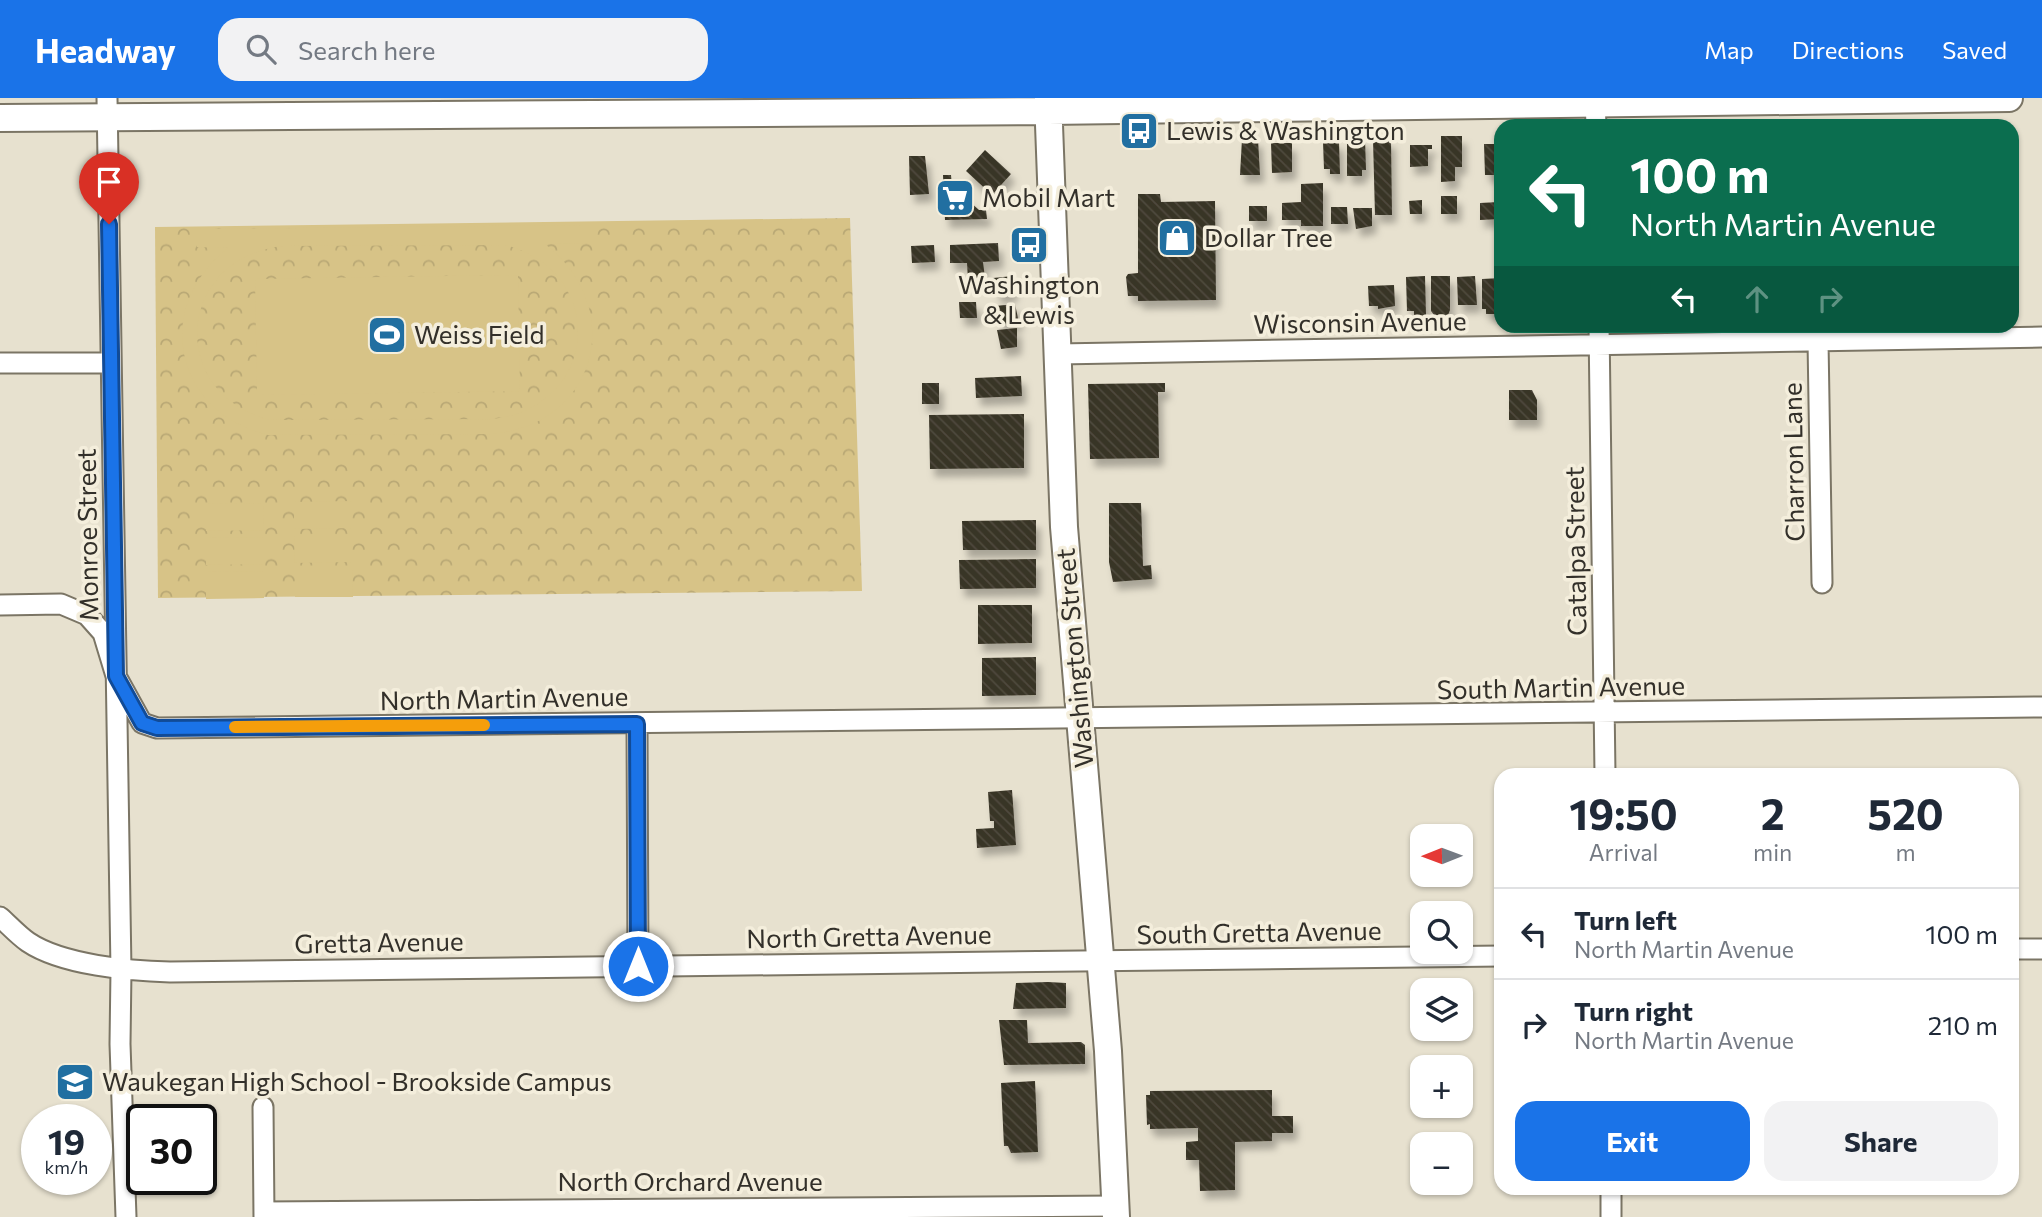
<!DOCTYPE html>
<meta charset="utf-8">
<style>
body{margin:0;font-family:Commissioner,sans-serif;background:#f2f2f3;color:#1f2937;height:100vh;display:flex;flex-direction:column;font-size:26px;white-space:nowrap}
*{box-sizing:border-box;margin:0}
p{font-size:23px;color:#747a83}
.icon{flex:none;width:38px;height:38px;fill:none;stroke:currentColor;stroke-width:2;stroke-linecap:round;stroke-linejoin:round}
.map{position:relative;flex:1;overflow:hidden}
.drawer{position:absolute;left:1494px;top:670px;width:525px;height:427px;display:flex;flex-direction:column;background:#fff;border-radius:21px;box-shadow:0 2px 5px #0004}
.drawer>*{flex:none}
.banner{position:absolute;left:1494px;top:21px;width:525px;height:214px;border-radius:21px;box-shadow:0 2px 5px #0004;background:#0b6e4f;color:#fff;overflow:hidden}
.needle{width:46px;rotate:269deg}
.controls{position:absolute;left:1410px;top:726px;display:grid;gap:14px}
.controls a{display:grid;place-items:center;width:63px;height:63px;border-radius:14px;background:#fff;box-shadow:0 2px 5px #0004;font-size:35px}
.speed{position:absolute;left:21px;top:1006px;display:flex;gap:14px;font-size:35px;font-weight:700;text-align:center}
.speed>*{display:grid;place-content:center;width:91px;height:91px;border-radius:50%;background:#fff;box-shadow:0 2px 5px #0004;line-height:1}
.speed small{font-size:18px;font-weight:400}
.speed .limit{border:4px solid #111;border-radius:10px;background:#fff;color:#111}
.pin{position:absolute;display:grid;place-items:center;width:60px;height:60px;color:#fff;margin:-72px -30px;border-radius:50% 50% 50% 0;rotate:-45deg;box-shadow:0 0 7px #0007}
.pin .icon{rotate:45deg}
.me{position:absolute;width:77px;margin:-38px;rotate:0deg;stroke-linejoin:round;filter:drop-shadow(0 0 5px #0008)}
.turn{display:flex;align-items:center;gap:24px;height:147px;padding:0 21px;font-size:32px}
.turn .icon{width:91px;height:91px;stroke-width:2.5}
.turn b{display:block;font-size:49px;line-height:60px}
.lanes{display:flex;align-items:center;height:66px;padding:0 21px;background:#0003;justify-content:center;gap:35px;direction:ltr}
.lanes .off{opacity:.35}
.eta{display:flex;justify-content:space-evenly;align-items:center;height:119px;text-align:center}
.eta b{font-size:42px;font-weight:700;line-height:49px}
.action{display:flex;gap:14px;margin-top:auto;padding:14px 21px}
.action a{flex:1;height:80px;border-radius:21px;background:#1a73e8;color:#fff;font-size:28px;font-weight:700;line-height:80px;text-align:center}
.action a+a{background:#f2f2f3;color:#1f2937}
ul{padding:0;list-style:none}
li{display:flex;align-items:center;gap:21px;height:91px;padding:0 21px;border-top:2px solid #e0e1e3}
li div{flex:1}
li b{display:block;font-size:26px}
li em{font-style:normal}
header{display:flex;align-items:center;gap:42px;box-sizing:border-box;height:98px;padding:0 35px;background:#1a73e8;color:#fff}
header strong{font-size:33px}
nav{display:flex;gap:38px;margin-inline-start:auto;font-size:24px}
.search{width:490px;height:63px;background:#f2f2f3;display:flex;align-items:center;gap:18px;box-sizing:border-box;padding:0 24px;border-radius:21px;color:#747a83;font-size:26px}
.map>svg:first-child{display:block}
.park{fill:url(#park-crowns)}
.pitch{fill:#d7c387;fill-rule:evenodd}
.building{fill:url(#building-back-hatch);filter:url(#shadow)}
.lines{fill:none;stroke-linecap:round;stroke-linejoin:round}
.street-casing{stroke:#7b7565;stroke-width:23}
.secondary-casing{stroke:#7b7565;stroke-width:30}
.street{stroke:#fff;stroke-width:19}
.secondary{stroke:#fff;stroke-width:26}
.route-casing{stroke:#114b97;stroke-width:18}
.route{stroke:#1a73e8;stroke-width:12}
.slow{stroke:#f59e0b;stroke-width:12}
.labels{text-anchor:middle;stroke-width:7;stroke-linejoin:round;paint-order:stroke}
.poi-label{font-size:26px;fill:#33302a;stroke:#f4eedc;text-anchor:start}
.street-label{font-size:26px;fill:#33302a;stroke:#f4eedc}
</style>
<header>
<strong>Headway</strong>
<div class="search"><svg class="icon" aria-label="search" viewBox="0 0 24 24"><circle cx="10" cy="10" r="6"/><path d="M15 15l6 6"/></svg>Search here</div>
<nav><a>Map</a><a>Directions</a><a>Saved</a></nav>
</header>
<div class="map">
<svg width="2042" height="1119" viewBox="0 0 2042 1119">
<defs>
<pattern id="park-crowns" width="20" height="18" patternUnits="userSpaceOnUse" patternTransform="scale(1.75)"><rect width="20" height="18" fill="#d7c387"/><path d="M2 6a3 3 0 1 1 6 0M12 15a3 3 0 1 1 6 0" fill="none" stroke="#b9a875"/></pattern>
<pattern id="building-back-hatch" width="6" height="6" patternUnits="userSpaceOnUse" patternTransform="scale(1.75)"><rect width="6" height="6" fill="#393426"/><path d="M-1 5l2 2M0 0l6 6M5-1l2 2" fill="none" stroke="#4e493d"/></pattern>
<filter id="shadow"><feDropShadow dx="4.5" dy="8" stdDeviation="3.5" flood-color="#0004"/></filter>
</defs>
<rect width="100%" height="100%" fill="#e7e1cf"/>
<!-- park -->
<path class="park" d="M850,120L862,493L158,500L155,129Z"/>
<!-- pitch -->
<path class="pitch" d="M585,127V145L545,146C627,209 598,326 493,336L268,337C173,314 153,209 228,150L197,149V131ZM505,147C609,174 599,309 493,321L270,322C166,295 176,160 283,148Z
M518,177L520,293L257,297L255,181Z
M352,403V430L294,431V404Z
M263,405L264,432L206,433V406Z
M294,438H352V464L295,465Z
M264,439V466L206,467V440Z
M295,472H352L353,499H295Z
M264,473V500L206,501V474Z"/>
<!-- building -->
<path class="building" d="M1441,38H1462V69H1455V83L1441,84Z
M1242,41H1258L1260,77H1240Z
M1353,41H1365L1366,72H1362V78H1347V46H1353Z
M1373,42H1391L1392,117H1375Z
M1323,44H1339L1340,76H1330V71H1324Z
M1271,45H1292V74L1272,75Z
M1484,46H1499L1498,77H1485Z
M1410,47H1432V51H1428V68L1410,69Z
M985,52L1011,76L992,97L966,73Z
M909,58H925L929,96L910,97Z
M943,77H951L952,88L979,112H986L987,121L945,122Z
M1323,85V128H1301V122H1282V105L1301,104V86Z
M1138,96H1160L1161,104L1215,103L1216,202L1138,203V198H1128L1126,179L1128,176L1138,175Z
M1441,98H1457V116H1441Z
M1422,102V116H1410L1409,103Z
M1499,104L1500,121L1480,122V105Z
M1249,108H1267V123H1249Z
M1331,109H1347L1348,126H1331Z
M1353,110H1372V128L1356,131Z
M998,145L999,163L983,164L985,180L968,182L967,165H950V147Z
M934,147L935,164L912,165L911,148Z
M1013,178V196L997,198L993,180Z
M1425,178L1426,217L1414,218V213H1407L1406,179Z
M1431,178H1450V212L1448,217H1434L1431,213Z
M1475,178L1477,207H1458L1457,179Z
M1501,180V211H1498V216H1486V211H1482V181Z
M1394,187L1395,208L1378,211V208H1369L1368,188Z
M959,204H976L977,220H960Z
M1015,206L1019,225L1000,227L995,208Z
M1017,230V249L1001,251L997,232Z
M1021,278L1022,298L976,300L975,280Z
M922,285H939V306H922Z
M1165,285V294H1158L1159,360L1090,361L1088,286Z
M1509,292H1532L1537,302V322H1509Z
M1024,316V370L930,371L929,317Z
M1109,405H1141L1143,468L1151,467L1152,481L1113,484L1109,464Z
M1036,422V452H963L962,423Z
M1036,461V490L960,491L959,462Z
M978,507H1032V545L978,546Z
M1036,559V597L982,598V560Z
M1012,692L1016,747L977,750L976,731L994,730V723H990L988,694Z
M1048,884L1066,885V910L1013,911L1016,885Z
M999,922H1027L1028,945L1081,944L1085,947V966L1004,967Z
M1035,983L1038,1054L1011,1055L1008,1048H1004L1001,985Z
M1272,992V1018H1293V1035H1272V1043L1235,1044V1092L1200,1093L1199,1062H1186V1044L1198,1043V1030L1150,1031V1026L1147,1027L1146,997H1150V993Z"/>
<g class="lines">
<!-- street casing -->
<g class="street-casing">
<path id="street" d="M107,0L121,872L120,946L126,1119
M1595,0L1596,28
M1599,228L1605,677
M1818,243L1822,485
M1058,256L2042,239
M0,265H111
M0,507L61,506L87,517L103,535L116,578L142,625L157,630L2042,609
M637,626L638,868
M0,819C9,827 18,837 28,844C62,867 130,873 170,874L1502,858
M2012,851H2042
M263,1009L264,1119
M1611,1090V1119
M264,1114L1116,1108"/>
</g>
<!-- secondary casing -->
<g class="secondary-casing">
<path id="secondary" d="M1048,0L1064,429L1108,953L1116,1119
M0,20L1048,13L2009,0"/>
</g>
<!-- street -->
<use href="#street" class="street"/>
<!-- secondary -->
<use href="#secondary" class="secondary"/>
</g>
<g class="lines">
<!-- route casing -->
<g class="route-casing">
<path id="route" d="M109,126L116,578L142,625L157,630L637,626L638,868"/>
</g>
<!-- route -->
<use href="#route" class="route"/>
<!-- slow -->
<path class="slow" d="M235,629L484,627"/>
</g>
<!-- icons -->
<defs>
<g id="bus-square" transform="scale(2.0125)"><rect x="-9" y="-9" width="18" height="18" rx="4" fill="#216fa1" stroke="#f4eedc"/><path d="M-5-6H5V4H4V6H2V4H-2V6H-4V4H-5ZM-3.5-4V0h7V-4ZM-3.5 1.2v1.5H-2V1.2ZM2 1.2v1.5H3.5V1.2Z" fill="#fff"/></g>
<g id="supermarket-square" transform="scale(2.0125)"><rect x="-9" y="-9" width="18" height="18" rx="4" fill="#216fa1" stroke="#f4eedc"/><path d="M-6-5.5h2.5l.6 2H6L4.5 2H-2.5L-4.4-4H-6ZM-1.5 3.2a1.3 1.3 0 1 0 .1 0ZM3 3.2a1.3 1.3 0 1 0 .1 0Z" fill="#fff"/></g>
<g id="shop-square" transform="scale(2.0125)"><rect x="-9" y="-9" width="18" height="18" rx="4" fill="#216fa1" stroke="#f4eedc"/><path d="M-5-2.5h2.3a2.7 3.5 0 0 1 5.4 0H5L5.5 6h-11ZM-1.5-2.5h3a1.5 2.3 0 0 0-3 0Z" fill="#fff"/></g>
<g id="stadium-square" transform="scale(2.0125)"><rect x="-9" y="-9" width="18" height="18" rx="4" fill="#216fa1" stroke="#f4eedc"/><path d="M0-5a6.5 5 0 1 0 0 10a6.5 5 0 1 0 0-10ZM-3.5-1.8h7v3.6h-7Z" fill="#fff"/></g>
<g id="school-square" transform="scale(2.0125)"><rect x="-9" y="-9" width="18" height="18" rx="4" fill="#216fa1" stroke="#f4eedc"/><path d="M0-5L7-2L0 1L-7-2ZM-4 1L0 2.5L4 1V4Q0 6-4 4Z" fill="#fff"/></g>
</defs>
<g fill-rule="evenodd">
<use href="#bus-square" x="1139" y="33"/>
<use href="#supermarket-square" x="955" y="100"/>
<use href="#shop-square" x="1177" y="140"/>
<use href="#bus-square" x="1029" y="147"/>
<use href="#stadium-square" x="387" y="237"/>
<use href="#school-square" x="75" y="984"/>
</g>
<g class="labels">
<!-- poi labels -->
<g class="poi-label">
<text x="1166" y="42">Lewis &amp; Washington</text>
<text x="982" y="109">Mobil Mart</text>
<text x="1204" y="149">Dollar Tree</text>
<text x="1029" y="196" text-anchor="middle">Washington<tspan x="1029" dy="30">&amp; Lewis</tspan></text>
<text x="414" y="246">Weiss Field</text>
<text x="102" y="993">Waukegan High School - Brookside Campus</text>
</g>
<!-- street labels -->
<g class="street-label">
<text transform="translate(1360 225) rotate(-1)" y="9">Wisconsin Avenue</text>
<text transform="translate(1794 364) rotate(-91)" y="9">Charron Lane</text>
<text transform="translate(88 437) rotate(-91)" y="9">Monroe Street</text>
<text transform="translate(1576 453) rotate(-91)" y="9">Catalpa Street</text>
<text transform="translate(1075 560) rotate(-95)" y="9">Washington Street</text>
<text transform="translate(1561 590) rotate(-1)" y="9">South Martin Avenue</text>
<text transform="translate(504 601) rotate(-1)" y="9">North Martin Avenue</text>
<text transform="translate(1259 835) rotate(-1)" y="9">South Gretta Avenue</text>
<text transform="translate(869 839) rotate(-1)" y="9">North Gretta Avenue</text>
<text transform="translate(379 845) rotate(-1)" y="9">Gretta Avenue</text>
<text x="690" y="1093">North Orchard Avenue</text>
</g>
</g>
</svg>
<div class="controls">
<a><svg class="needle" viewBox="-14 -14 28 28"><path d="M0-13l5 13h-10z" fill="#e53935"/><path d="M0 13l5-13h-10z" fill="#747a83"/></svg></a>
<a><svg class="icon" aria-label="search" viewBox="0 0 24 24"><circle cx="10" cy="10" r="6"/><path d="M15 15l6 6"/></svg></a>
<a><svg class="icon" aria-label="layers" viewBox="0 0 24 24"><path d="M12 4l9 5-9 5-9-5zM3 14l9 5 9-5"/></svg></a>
<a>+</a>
<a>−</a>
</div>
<div class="speed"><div>19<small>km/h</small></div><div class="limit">30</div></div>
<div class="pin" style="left:109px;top:126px;background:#d93025"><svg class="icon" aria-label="arrive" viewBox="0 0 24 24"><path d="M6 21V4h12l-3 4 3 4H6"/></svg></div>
<svg class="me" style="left:638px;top:868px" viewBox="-20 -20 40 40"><circle r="17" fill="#1a73e8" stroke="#fff" stroke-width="3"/><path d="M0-11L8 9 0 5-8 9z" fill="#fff"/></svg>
<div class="banner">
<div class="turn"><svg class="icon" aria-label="left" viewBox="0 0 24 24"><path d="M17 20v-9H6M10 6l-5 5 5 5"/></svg><div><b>100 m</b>North Martin Avenue</div></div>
<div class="lanes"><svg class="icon" aria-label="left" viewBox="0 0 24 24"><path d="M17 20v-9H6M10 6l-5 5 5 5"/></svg><svg class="icon off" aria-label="ahead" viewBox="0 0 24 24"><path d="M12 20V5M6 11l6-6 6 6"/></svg><svg class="icon off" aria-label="right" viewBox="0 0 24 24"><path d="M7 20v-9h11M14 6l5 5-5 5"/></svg></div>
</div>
<section class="drawer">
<div class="eta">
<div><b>19:50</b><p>Arrival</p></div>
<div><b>2</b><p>min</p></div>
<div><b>520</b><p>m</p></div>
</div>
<ul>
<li><svg class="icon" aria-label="left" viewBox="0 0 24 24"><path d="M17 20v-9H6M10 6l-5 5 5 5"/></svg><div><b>Turn left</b><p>North Martin Avenue</p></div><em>100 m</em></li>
<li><svg class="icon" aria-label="right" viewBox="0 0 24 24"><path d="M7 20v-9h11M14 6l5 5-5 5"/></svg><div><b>Turn right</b><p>North Martin Avenue</p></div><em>210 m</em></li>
</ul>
<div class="action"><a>Exit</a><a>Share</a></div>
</section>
</div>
